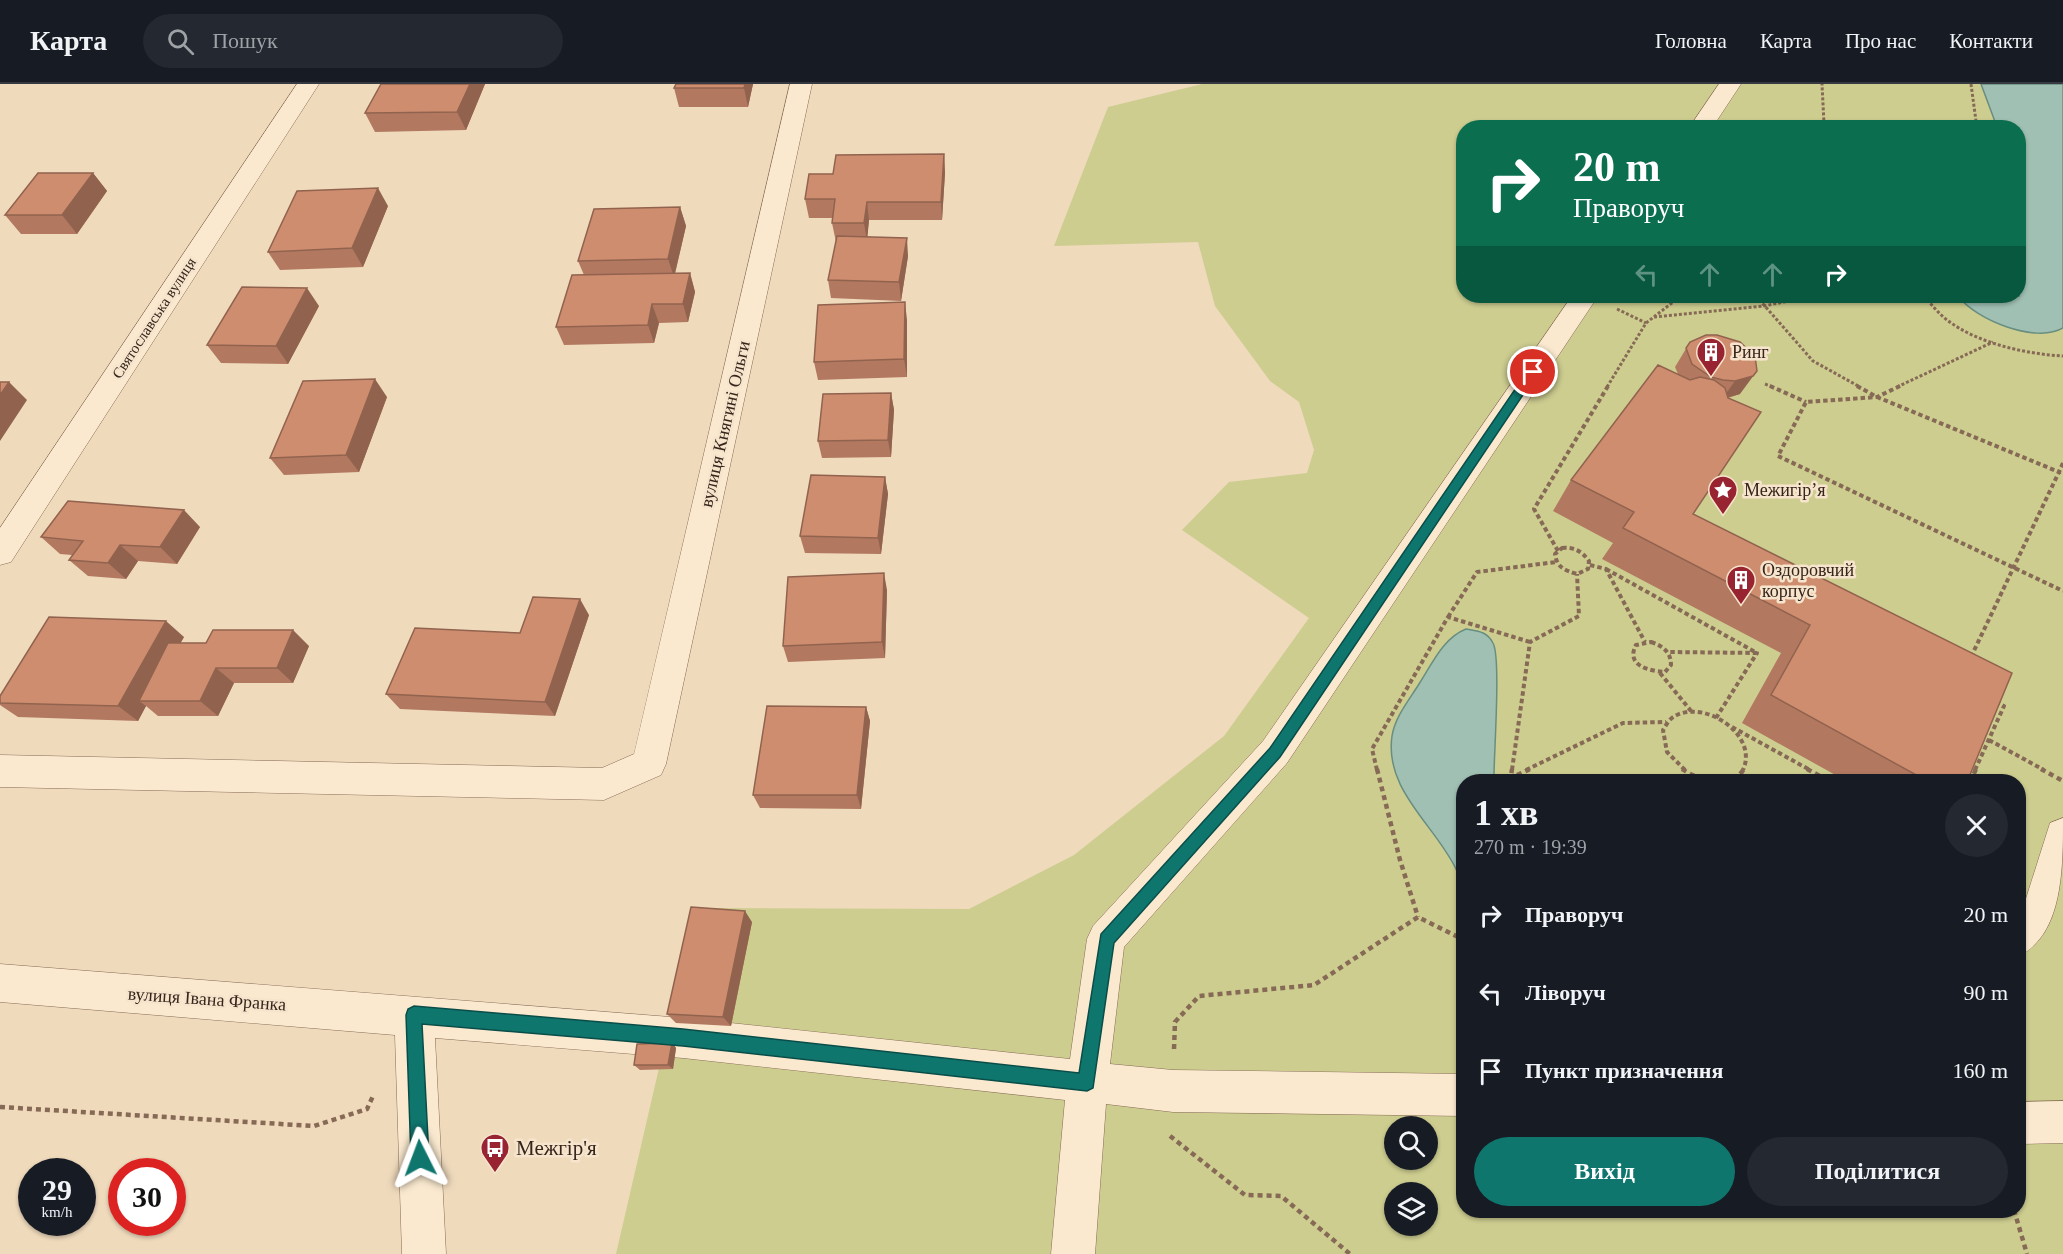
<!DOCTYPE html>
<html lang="uk">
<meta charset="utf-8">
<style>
body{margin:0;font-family:"Times New Roman",serif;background:#242831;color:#f1f3f6;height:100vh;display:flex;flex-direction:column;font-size:22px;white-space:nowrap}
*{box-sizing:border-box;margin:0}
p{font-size:20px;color:#9ea1a6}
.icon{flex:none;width:33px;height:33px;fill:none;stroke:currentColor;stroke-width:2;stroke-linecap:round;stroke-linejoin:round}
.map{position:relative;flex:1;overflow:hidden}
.panel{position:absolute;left:1456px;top:690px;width:570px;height:444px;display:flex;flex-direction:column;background:#171b24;border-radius:24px;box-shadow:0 2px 4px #0004}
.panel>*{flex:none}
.hud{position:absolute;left:1456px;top:36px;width:570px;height:183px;border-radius:24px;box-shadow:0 2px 4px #0004;background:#0b6e4f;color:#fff;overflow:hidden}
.tools{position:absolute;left:1384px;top:1032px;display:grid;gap:12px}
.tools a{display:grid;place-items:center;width:54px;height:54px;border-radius:50%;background:#171b24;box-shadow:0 2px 4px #0004;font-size:30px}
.speed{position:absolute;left:18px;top:1074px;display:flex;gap:12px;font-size:30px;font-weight:700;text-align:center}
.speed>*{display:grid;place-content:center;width:78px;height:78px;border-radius:50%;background:#171b24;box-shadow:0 2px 4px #0004;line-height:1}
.speed small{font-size:15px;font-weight:400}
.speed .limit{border:9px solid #d22;background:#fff;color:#111}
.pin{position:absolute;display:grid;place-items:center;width:51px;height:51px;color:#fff;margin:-26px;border:3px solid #fff;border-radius:50%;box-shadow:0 2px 6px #0007}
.me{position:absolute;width:66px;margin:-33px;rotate:357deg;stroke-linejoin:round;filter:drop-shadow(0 0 4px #0008)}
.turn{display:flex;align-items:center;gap:21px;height:126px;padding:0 18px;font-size:27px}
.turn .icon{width:78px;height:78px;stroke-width:2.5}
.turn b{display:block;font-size:42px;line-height:51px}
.lanes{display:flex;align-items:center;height:57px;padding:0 18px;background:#0003;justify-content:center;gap:30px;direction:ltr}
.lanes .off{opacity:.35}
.round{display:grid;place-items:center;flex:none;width:63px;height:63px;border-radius:32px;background:#242831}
.head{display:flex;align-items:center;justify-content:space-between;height:102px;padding:0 18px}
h1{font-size:36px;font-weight:700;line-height:45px}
.cta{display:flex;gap:12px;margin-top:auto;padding:12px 18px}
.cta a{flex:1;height:69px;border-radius:36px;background:#0f766e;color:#fff;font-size:24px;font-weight:700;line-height:69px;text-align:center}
.cta a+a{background:#242831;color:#f1f3f6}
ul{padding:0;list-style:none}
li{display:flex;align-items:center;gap:18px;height:78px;padding:0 18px}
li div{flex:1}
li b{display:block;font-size:22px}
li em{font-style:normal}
header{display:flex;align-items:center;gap:36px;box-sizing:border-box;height:84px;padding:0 30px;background:#171b24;border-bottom:2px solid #363941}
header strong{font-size:28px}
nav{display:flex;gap:33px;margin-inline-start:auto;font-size:21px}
.search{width:420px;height:54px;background:#242831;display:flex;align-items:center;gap:15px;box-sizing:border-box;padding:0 21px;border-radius:33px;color:#9ea1a6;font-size:22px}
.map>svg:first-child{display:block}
.green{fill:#cdcd90;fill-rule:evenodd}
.water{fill:#a0c0b3;stroke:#688e80;stroke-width:1.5}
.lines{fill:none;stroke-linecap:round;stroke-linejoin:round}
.minor-casing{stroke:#876a55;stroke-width:1}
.path-far2{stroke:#876a55;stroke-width:3;stroke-dasharray:3 2;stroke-linecap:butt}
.path-far1{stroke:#876a55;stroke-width:4;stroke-dasharray:4.5 3;stroke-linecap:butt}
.path{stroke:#876a55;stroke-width:4.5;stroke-dasharray:5 4;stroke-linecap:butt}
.minor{fill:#fae9cf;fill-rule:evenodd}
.wall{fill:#b27960}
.shaded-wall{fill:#91634e}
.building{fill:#cf8d70;stroke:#91634e;stroke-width:1.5}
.route{fill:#0f766e;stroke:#0a4d48;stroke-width:1.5}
.labels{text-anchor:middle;stroke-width:5;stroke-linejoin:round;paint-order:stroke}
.far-street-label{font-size:15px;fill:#36251b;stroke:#f6e5cc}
.poi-label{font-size:18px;fill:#36251b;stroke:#f6e5cc;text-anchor:start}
.street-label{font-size:18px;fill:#36251b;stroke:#f6e5cc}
.near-poi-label{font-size:21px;fill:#36251b;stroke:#f6e5cc;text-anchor:start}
</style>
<header>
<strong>Карта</strong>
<div class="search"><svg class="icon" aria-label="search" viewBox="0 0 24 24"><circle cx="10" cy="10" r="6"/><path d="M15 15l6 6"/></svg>Пошук</div>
<nav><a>Головна</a><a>Карта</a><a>Про нас</a><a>Контакти</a></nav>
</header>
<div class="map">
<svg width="2063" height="1170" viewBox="0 0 2063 1170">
<rect width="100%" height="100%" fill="#efdabc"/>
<!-- green -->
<path class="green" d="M1202,0H2063V1170H616L696,824L969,825L1074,771L1224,652L1309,534L1182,446L1229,398L1307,389L1314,366L1299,318L1270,297L1215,222L1198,158L1054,162L1108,23ZM1464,44H2019V212H1464ZM1464,698H2019V1126H1464ZM1395,1042H1428V1076H1395ZM1395,1108H1428V1142H1395Z"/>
<!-- water -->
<path class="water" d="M1981,0H2063V244C2036,260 1976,236 1958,212H2019V44L1997,43Z
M1466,545C1477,547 1487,547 1493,559C1501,573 1494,669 1494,691L1496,697L1464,698V816C1462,806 1460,795 1456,785C1435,741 1384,706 1392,652C1395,633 1409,616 1419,600C1432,580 1443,554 1466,545Z"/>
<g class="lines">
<!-- minor casing -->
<g class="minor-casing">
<path id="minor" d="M297,0H319L11,478L0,481V444Z
M790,0H812L666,680L661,691L604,716L0,703V671L602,684L634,670Z
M1719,0H1741L1712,44H1689Z
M1572,212H1598L1287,679L1124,863L1110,980L1173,986L1464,990V1032L1173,1028L1106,1020L1095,1170H1051L1065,1016L683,974L435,954L446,1170H402L395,951L0,918V880L683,934L1070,975L1087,855L1093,842L1263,657Z
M2063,734C2063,785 2063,850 2019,872V828L2023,824L2050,739Z
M2063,1017V1059L2019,1060V1018Z"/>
</g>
<!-- path-far2 -->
<path class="path-far2" d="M1819,44L1824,40L1822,0
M1968,44L1976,37L1971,0
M1756,212L1813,277L1860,303
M1924,212C1931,220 1938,229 1947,236C1977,259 2025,270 2063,272
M1617,225L1646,239
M1654,233L1764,222L1814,212
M1765,300L1773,303
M1607,303L1646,239L1681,212
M1897,303L1993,258"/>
<!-- path-far1 -->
<path class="path-far1" d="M1770,302L1806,318
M1857,302L1877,313L2059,388L2063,379
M1900,302L1877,313L1806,318L1778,372L2063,507
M1562,464C1574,463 1582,467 1589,477L1588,485L1577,490C1565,486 1557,484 1555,470Z
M1558,467L1534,425L1608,302
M1590,481L1606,485L1645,558
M1606,485L1757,569L1668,568
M1448,533L1477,488L1556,478
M1651,558C1663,562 1671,568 1671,581L1665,588C1650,587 1625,582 1636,561Z
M1971,573L2059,388H2063
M1660,589L1691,627
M1716,634L1757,569
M1732,643L1810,686
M1989,656L2044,686
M1377,686L1372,665L1448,533L1530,558
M1512,686L1530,558L1579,532L1577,490
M1526,686L1623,639L1666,638
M1685,686L1667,668L1663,646C1666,641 1670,634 1675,632C1705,615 1759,651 1743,686
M1975,686L2004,622L1996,618"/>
<!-- path -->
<path class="path" d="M1377,685L1400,776L1418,833
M1682,685C1700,697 1729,707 1744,685
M1807,685L1831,698
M2041,685L2063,697
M1741,690L1746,698
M1509,695L1530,685
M1510,698L1512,685
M1970,698L1976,685
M1174,965L1175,938L1199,912L1314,901L1418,833L1464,856
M0,1023L314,1042L367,1025L373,1012
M1170,1052L1245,1111L1281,1112L1350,1170
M2014,1126L2027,1170"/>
<!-- minor -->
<use href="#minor" class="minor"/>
</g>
<!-- wall -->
<path class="wall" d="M381,0H485L466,46L375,48L365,29Z
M676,0H753L748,23H679L674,4Z
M944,70L945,89L942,136H869L867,153L908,172L901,217L831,214L828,196L836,158L832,139L833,134H809L805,115L833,90Z
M93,89L107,107L77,150H21L5,131Z
M388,122L363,183L280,186L268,168Z
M680,123L686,142L675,190L690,189L695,208L688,238L659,239L654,259L564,261L556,243L584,191L578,177Z
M319,222L288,280L221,279L207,261Z
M907,236V293L818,296L814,278Z
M1717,251L1740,310L1728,314L1693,430L2012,589L1967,698H1848L1742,639L1781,569L1602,475L1613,459L1553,427L1571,396L1678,290L1675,283L1690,258Z
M891,309L894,326L891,373L822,374L818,357Z
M387,313L359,388L284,391L270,374Z
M885,393L888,410L881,470L805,469L800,452Z
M200,443L177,480L138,477L126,495L88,492L69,476L72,471L60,470L41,453Z
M887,506L885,574L788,578L783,562Z
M589,531L555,632L400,625L386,610L520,549Z
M184,553L180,559L309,562L293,599H234L218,632H158L146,622L138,637L18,633L0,621V612Z
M866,623L870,637L861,725L760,724L753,711Z
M752,838L731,942L676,939L667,930Z
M672,959L676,964L673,985L640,986L634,981Z"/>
<!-- shaded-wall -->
<path class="shaded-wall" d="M470,0H485L466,46L457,28Z
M745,0H753L748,23L744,4Z
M944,70L945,89L942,136L941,118Z
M93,89L107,107L77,150L62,131Z
M378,104L388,122L363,183L352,164Z
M867,118L869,136L867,158L864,139Z
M680,123L686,142L674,193L668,175Z
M907,154L908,172L901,217L899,198Z
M690,189L695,208L688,238L683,220Z
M307,204L319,222L288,280L276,262Z
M905,218L907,236V293L904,275Z
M652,220L659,239L654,259L648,241Z
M1757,287L1740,310L1722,315L1735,297Z
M375,295L387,313L359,388L346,371Z
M9,298L27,316L0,357V311Z
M891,309L894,326L891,373L888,356Z
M885,393L888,410L881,470L878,454Z
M184,426L200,443L177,480L160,463Z
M120,461L138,477L126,495L108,479Z
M884,489L887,506L885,574L882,558Z
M580,515L589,531L555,632L545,618Z
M166,537L184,553L149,617H139L146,622L138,637L118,622Z
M293,546L309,562L293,599L277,584Z
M216,584L234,599L218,632L200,617Z
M866,623L870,637L861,725L857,711Z
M745,827L752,838L731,942L723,933Z
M672,959L676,964L673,985L668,981Z"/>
<!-- building -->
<path class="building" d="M381,0H470L457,28L365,29Z
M676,0H745L744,4H674Z
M944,70L941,118H867L864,139H832L835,115H805L809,90H833L836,71Z
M38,89H93L62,131H5Z
M378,104L352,164L268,168L297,107Z
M680,123L668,175L578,177L594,125Z
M837,152L907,154L899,198L828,196Z
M690,189L683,220H652L648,241L556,243L572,191Z
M242,203L307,204L276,262L207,261Z
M905,218L904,275L814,278L818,221Z
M1706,251H1717L1740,258L1755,272L1757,287L1753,292L1735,297L1723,296L1711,293L1692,280L1686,264L1690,258Z
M1658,281L1690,296L1700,293L1714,296L1725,304L1728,314L1761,328L1693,430L2012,589L1967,698H1929L1771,611L1810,541L1623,444L1634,428L1571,396Z
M375,295L346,371L270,374L303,297Z
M0,298H9L0,311Z
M891,309L888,356L818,357L823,310Z
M811,391L885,393L878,454L800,452Z
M68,417L184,426L160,463L120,461L108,479L69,476L83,457L41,453Z
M884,489L882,558L783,562L788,493Z
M533,513L580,515L545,618L386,610L415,544L520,549Z
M49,533L166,537L118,622L0,619V612Z
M213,546H293L277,584H216L200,617H139L168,559H206Z
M767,622L866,623L857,711H753Z
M691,823L745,827L723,933L667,930Z
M672,959L668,981H634L637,960Z"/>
<!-- route -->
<path class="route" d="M1533,284L1539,288L1537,290L1280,673L1114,859L1093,1004L1087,1007L683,962L422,940L429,1074L426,1080L420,1083L414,1080L411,1074L406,931L408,925L414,922L683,945L1079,989L1101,850L1270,664L1529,285Z"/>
<!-- icons -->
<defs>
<g id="building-pin" transform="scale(1.5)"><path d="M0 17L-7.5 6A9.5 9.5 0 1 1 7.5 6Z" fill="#982331" stroke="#f6e5cc"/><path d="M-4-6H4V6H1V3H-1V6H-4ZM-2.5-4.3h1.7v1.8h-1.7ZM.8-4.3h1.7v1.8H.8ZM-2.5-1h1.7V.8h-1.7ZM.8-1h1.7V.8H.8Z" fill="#fff"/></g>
<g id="sight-pin" transform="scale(1.5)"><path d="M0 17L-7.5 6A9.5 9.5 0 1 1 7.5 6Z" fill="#982331" stroke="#f6e5cc"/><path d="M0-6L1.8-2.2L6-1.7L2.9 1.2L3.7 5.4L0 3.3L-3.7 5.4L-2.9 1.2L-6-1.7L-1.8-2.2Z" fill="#fff"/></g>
<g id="bus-pin" transform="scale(1.5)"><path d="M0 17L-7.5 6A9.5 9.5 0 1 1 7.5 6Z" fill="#982331" stroke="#f6e5cc"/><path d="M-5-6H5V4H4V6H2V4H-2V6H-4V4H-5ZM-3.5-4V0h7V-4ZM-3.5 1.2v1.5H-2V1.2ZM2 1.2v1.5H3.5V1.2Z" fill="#fff"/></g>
</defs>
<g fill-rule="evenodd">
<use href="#building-pin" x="1711" y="268"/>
<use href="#sight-pin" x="1723" y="406"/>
<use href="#building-pin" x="1741" y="496"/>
<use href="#bus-pin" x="495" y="1064"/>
</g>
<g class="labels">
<!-- far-street labels -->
<g class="far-street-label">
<text transform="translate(154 234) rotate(-57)" y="5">Святославська вулиця</text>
</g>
<!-- poi labels -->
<g class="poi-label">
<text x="1732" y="274">Ринг</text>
<text x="1744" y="412">Межигір’я</text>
<text x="1762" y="492">Оздоровчий<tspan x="1762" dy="21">корпус</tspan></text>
</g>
<!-- street labels -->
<g class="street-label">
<text transform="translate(725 340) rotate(-77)" y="6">вулиця Княгині Ольги</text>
<text transform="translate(207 915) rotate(4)" y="6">вулиця Івана Франка</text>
</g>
<!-- near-poi labels -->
<g class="near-poi-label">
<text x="516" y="1071">Межгір'я</text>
</g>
</g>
</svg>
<div class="tools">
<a><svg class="icon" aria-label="search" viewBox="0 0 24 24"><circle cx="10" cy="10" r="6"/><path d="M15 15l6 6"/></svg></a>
<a><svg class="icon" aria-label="layers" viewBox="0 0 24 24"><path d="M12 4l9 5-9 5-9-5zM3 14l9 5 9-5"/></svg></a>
</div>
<div class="speed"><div>29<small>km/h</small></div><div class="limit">30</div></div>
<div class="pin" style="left:1533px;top:288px;background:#d93025"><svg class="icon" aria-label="arrive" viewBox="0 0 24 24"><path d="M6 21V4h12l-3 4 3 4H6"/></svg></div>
<svg class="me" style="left:420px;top:1074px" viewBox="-20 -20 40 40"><path d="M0-17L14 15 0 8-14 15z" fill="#0f766e" stroke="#fff" stroke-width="4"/></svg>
<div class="hud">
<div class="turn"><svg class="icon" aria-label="right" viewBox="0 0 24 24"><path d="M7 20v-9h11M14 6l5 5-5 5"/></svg><div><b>20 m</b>Праворуч</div></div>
<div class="lanes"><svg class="icon off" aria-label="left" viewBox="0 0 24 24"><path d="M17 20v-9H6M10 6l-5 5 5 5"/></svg><svg class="icon off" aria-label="ahead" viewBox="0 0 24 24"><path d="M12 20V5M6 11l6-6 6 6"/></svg><svg class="icon off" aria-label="ahead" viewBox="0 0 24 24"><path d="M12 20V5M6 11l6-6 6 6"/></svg><svg class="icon" aria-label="right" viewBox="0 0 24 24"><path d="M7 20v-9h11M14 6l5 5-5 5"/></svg></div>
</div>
<section class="panel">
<div class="head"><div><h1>1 хв</h1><p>270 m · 19:39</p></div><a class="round"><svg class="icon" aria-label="close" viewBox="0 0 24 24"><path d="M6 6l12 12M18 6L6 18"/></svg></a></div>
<ul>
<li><svg class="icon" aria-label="right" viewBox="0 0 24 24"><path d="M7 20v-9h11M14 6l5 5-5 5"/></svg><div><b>Праворуч</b></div><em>20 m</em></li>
<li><svg class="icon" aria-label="left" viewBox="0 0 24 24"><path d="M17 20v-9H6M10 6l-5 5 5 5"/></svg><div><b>Ліворуч</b></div><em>90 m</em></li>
<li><svg class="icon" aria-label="arrive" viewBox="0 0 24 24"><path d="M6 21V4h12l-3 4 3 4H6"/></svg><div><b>Пункт призначення</b></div><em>160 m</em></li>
</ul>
<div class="cta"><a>Вихід</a><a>Поділитися</a></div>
</section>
</div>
